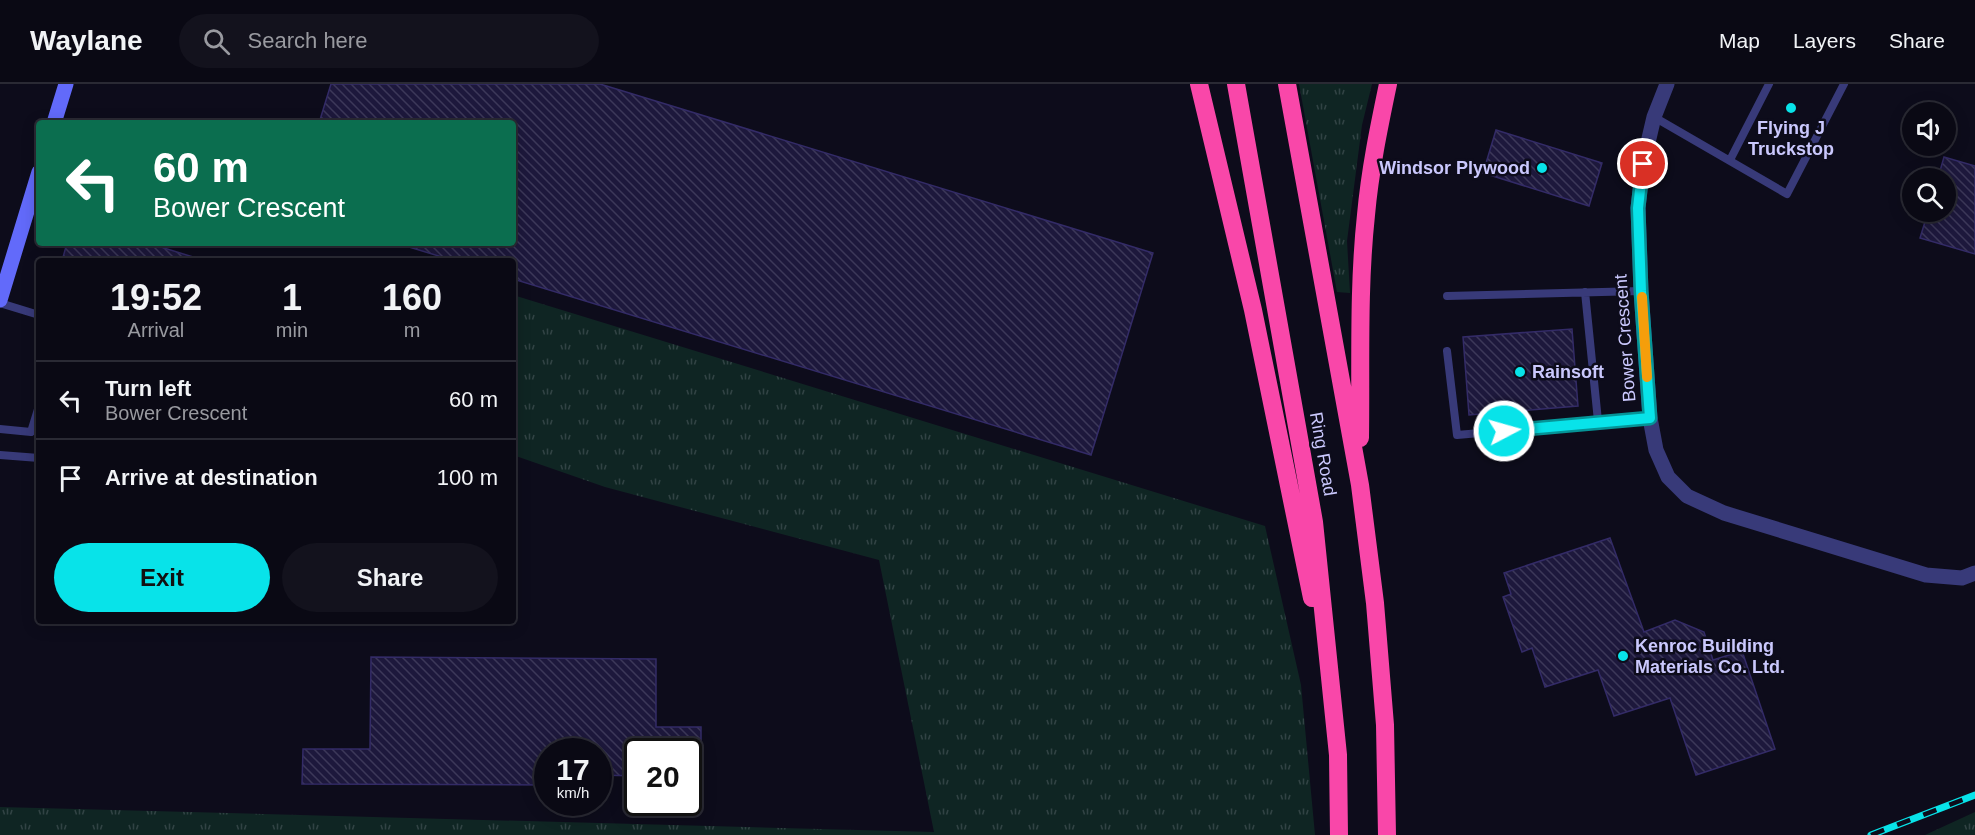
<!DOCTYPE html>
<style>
body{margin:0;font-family:Helvetica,sans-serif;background:#13121d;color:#f1f3f6;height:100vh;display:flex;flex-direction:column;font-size:22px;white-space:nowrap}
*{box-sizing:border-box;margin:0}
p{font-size:20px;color:#999aa0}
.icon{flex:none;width:33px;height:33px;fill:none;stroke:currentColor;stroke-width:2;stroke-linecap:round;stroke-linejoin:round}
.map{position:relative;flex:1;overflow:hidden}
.panel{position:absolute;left:36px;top:174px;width:480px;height:366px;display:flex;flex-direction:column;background:#0a0914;border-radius:6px;box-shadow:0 3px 15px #0003,0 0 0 2px #2a2a34}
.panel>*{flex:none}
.hud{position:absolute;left:36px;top:36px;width:480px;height:126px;border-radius:6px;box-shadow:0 3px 15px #0003,0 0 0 2px #2a2a34;background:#0b6e4f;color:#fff;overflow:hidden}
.controls{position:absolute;left:1902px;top:18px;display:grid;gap:12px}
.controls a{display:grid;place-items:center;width:54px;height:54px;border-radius:50%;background:#0a0914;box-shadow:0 3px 15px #0003,0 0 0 2px #2a2a34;font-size:30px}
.speed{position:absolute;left:534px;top:654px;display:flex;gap:12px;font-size:30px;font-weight:700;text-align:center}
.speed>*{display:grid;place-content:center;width:78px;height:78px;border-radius:50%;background:#0a0914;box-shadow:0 3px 15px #0003,0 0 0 2px #2a2a34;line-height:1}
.speed small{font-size:15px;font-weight:400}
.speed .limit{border:3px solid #111;border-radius:9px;background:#fff;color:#111}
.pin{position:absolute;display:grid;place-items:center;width:51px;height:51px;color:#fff;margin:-26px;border:3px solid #fff;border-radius:50%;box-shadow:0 2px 6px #0007}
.me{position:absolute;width:66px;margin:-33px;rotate:84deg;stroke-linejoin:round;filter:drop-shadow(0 0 4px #0008)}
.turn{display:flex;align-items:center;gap:21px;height:126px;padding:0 18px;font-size:27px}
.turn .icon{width:78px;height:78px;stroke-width:2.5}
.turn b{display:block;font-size:42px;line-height:51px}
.eta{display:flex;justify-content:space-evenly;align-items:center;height:102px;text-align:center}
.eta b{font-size:36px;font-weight:800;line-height:42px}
.action{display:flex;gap:12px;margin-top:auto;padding:12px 18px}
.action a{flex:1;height:69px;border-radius:36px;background:#08e3e9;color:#111;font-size:24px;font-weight:800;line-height:69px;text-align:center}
.action a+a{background:#13121d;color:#f1f3f6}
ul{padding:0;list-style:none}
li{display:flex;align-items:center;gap:18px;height:78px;padding:0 18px;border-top:2px solid #2a2a34}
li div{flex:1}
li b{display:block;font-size:22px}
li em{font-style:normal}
header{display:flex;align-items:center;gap:36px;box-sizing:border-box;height:84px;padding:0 30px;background:#0a0914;border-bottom:2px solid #2a2a34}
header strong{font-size:28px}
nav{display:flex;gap:33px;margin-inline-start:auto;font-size:21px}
.search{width:420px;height:54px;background:#13121d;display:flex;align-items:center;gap:15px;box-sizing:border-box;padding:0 21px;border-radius:33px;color:#999aa0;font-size:22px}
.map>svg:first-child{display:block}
.grass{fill:url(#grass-tufts)}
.building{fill:url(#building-back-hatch);stroke:#332b67;stroke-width:1.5}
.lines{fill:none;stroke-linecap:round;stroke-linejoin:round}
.lane{stroke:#383a79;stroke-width:8}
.street{stroke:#383a79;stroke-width:15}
.secondary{stroke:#626afa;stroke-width:15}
.highway{stroke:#f947a9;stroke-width:18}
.rail-casing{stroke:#08e3e9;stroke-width:7}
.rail{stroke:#0d0c1b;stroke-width:4.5;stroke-dasharray:14;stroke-linecap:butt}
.route-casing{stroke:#059497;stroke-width:15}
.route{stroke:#08e3e9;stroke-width:10}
.slow{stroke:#f59e0b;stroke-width:10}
.poi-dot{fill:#08e3e9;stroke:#0d0c1b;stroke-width:2}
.labels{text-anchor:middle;stroke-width:5;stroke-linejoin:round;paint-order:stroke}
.poi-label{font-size:18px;font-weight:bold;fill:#cac8fd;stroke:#0d0c1b;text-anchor:start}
.street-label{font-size:18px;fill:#cac8fd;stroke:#0d0c1b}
</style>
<header>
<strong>Waylane</strong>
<div class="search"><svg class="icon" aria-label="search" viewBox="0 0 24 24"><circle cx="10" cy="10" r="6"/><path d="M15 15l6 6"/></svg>Search here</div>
<nav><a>Map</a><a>Layers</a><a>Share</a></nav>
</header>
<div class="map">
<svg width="1975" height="751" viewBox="0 0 1975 751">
<defs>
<pattern id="grass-tufts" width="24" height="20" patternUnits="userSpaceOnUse" patternTransform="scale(1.5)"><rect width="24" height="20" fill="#0f2523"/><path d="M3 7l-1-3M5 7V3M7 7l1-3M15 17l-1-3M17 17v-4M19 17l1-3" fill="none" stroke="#314344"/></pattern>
<pattern id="building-back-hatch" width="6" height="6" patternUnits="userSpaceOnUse" patternTransform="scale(1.5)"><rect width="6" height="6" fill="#1d183c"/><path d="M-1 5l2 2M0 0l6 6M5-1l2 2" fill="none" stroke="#3c3859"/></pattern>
</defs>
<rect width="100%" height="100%" fill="#0d0c1b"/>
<!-- grass -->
<path class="grass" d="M1299,0H1372L1362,41L1347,157L1350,209L1337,208Z
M513,211L1265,442L1301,601L1315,751H0V723L934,748L879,476L605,403L513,371Z
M1975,728V751H1925Z"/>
<!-- building -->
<path class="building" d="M331,0H600L1153,169L1091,371L513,195V177H455L396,159H513V39H319Z
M1496,46L1602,79L1589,122L1483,89Z
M1944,73L1975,82V170L1920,154L1928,128H1946V94H1938Z
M67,159H148L206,177H62Z
M1572,245L1578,322L1469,331L1463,253Z
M1610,454L1644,548L1675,536L1704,548L1713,576L1742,567L1775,665L1696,691L1670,614L1614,632L1598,586L1545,603L1532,564L1522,568L1503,513L1511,510L1504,489Z
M371,573L656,575V643H701V674H688V668H638V692L598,691V668H548V691H545V701L302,700L303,665H370Z"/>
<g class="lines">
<!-- lane -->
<path class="lane" d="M1654,33L1787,110L1844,0
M1730,76L1769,0
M1585,208L1598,337
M1447,212L1641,207
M0,219L39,231
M1447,267L1457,351L1650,334
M0,345L31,348L39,322
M0,371L39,374"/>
<!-- street -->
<path class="street" d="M1667,0L1654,33L1643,80L1638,124L1641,207L1650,334L1656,366L1668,393L1687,412L1724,429L1926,491L1962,494L1975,489"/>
<!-- secondary -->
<path class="secondary" d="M54,39L66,0
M0,216L39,88"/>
<!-- highway -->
<path class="highway" d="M1199,0L1253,226L1312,514
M1236,0L1314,438L1338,671L1339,751
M1287,0L1360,401L1375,519L1385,641L1387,751
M1360,354C1361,280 1358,205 1366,131C1370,86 1379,43 1388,0"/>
<!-- rail casing -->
<g class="rail-casing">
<path id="rail" d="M1871,751L1975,711"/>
</g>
<!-- rail -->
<use href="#rail" class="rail"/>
</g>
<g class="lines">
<!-- route casing -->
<g class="route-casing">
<path id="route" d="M1504,347L1650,334L1641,207L1638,124L1643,80"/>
</g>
<!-- route -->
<use href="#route" class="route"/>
<!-- slow -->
<path class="slow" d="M1642,213L1647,293"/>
</g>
<!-- markers -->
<g class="poi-dot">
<circle cx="1791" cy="24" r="6"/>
<circle cx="1542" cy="84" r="6"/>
<circle cx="1520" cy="288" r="6"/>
<circle cx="1623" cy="572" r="6"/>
</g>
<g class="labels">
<!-- poi labels -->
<g class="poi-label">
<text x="1791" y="50" text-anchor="middle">Flying J<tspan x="1791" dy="21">Truckstop</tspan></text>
<text x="1530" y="90" text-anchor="end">Windsor Plywood</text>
<text x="1532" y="294">Rainsoft</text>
<text x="1635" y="568">Kenroc Building<tspan x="1635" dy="21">Materials Co. Ltd.</tspan></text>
</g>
<!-- street labels -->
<g class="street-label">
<text transform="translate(1625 254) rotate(-94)" y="6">Bower Crescent</text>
<text transform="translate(1323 370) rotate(80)" y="6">Ring Road</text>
</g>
</g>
</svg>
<div class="controls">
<a><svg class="icon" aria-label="sound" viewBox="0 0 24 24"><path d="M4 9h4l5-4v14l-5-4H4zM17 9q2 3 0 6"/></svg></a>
<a><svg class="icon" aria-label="search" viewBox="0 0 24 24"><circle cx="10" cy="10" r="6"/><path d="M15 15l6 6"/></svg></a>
</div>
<div class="speed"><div>17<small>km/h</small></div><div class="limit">20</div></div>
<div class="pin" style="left:1643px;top:80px;background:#d93025"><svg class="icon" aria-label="arrive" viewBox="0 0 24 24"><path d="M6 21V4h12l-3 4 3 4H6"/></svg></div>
<svg class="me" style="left:1504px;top:347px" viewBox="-20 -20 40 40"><circle r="17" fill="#08e3e9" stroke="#fff" stroke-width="3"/><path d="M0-11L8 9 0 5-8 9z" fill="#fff"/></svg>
<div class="hud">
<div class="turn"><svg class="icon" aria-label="left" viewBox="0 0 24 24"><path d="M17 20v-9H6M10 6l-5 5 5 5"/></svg><div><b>60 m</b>Bower Crescent</div></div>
</div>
<section class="panel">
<div class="eta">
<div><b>19:52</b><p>Arrival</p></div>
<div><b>1</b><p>min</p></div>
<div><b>160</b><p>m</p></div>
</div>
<ul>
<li><svg class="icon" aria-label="left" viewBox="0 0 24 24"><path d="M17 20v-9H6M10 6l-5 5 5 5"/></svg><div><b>Turn left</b><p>Bower Crescent</p></div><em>60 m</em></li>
<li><svg class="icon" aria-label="arrive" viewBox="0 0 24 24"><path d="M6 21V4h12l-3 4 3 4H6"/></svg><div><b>Arrive at destination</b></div><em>100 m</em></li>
</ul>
<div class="action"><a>Exit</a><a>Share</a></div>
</section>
</div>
